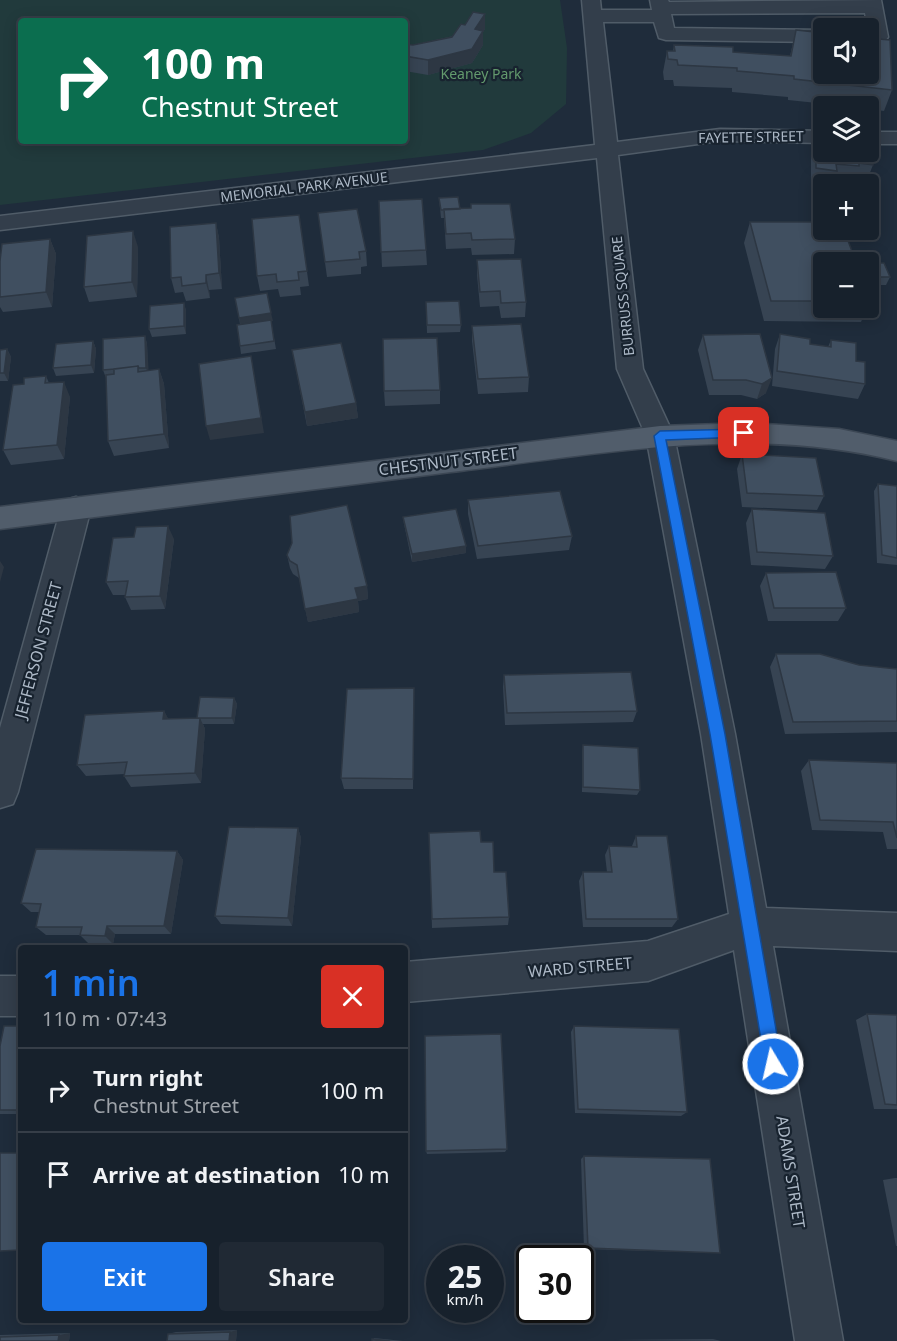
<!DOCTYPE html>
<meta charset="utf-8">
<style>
body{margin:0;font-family:"Noto Sans",sans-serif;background:#202934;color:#f1f3f6;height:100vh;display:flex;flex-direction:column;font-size:22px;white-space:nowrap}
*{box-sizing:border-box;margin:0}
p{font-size:20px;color:#9ea3a9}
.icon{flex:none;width:33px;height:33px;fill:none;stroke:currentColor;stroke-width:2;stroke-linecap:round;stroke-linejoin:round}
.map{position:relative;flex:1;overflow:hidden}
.sheet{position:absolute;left:18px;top:945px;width:390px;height:378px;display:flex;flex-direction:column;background:#17212c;border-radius:6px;box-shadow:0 3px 15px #0003,0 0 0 2px #363e48}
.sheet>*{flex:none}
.guide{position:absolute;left:18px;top:18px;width:390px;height:126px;border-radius:6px;box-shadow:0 3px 15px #0003,0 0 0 2px #363e48;background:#0b6e4f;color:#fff;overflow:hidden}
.buttons{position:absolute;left:813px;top:18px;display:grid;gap:12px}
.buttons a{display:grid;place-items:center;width:66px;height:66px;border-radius:6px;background:#17212c;box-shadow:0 3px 15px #0003,0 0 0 2px #363e48;font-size:30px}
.speed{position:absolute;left:426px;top:1245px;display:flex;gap:12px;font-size:30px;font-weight:700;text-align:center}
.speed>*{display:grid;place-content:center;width:78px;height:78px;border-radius:50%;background:#17212c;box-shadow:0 3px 15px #0003,0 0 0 2px #363e48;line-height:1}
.speed small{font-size:15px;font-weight:400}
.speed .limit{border:3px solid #111;border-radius:9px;background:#fff;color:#111}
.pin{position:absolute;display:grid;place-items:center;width:51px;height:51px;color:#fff;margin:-26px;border-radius:12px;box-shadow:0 3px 9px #0006}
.me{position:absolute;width:66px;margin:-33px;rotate:351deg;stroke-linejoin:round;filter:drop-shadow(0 0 4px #0008)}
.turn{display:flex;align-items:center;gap:21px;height:126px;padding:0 24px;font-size:27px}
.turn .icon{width:78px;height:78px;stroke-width:2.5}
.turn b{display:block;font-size:42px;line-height:51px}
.round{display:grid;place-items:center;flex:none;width:63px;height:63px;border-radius:6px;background:#202934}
.headline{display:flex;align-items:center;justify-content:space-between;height:102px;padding:0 24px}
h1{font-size:36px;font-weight:600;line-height:45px;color:#1a73e8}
.action{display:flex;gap:12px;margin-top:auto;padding:12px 24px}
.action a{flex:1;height:69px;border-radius:6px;background:#1a73e8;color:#fff;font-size:24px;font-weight:600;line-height:69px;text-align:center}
.action a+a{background:#202934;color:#f1f3f6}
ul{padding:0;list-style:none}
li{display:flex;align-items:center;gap:18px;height:84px;padding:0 24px;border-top:2px solid #363e48}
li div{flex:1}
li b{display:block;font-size:22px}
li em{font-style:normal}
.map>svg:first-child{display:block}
.green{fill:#213a3c;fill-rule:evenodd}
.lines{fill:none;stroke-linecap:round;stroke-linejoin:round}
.minor-casing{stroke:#505c68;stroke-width:3}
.major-casing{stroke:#3c4754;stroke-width:3}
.minor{fill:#333e4b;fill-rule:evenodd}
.major{fill:#515d6b;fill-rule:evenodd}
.wall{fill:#374453}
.shaded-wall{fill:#2d3743}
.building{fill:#404f60;stroke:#2d3743;stroke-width:1.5}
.route{fill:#1a73e8;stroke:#114b97;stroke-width:1.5}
.labels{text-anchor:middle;stroke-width:4.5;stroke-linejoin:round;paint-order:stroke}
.far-park-label{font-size:14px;fill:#639a6d;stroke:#18232f}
.far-street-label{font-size:14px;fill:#adb9c7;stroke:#18232f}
.street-label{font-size:16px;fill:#adb9c7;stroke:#18232f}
</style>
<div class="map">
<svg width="897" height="1341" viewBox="0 0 897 1341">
<rect width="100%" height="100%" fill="#1f2c3b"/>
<!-- green -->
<path class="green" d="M0,0H560L567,48L566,104L531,133L483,150L0,205ZM21,21H405V141H21Z"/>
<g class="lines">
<!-- minor casing -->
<g class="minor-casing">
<path id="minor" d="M582,0H600L601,10H652L650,0H668L669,2L881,0L888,37L885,41L868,43V28L865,13L671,14L674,28L824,30V42L666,40L659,38L654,22H603L617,142L720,129L824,131V143L720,141L618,155L643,369L674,436L735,734L766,908L897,913V951L773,946L843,1341H795L734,950L648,981L405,1002V962L648,941L729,914L701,734L646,436L617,369L597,158L0,230V216L595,145Z
M868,132H897V144H868Z
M76,497L86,500L91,508L18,792L13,804L0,808V728L61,508L66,500Z
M0,976H21V1016H0Z"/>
</g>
<!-- major casing -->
<g class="major-casing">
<path id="major" d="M749,423L839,429L897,441V461C749,424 599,454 451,472C300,491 150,510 0,529V507L660,426Z"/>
</g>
<!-- minor -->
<use href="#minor" class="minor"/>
<!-- major -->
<use href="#major" class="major"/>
</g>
<!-- wall -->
<path class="wall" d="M485,29L483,32V45L472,63L428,75L405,71V44L413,45Z
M796,30L892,90L884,111L868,109V106H846L788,100V97L732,92V88L674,86L673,80H664L663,72L667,51H673L674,45L733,52L790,56Z
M816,141L873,165L867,180L855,178L854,182L834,179L832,184L824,185L811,184V156Z
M439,198L460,209L515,239L514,254L472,255L471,248L446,249L444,218H441Z
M379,201L426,250L427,265L382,267Z
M318,213L366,251L367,266L361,267V274L327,277Z
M299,215L309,286L300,287L301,295L280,297L278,289L260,291L257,276Z
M750,222L824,262V308H867L861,322L764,321L744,243Z
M216,223L219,238L222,289L209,290L210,298L186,301L183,292L175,293L171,278Z
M50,239L56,254L52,307L3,312L0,307V261Z
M138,247L137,297L89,302L84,287Z
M477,260L526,302L525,317L501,318L499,306L480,307L477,275Z
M868,263L890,277L886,285H868Z
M426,302L461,325L460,332L427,333Z
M184,303L186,311V334L152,337L149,329Z
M239,318L273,321H271L276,349L241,354L240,346V324Z
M472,326L529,377L528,392L478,394L472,341Z
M760,334L766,393L757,399L741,395H709L698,350L703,335Z
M780,334L810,344L828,347L831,340L856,361L865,384L858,399L772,386L775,349Z
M145,336L147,344L148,371L159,369L164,384L169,448L114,456L108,441L106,378L103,370Z
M93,341L96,349L94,373L56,376L53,368Z
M7,349L11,357L8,381H0V350Z
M292,350L356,403L358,418L307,426Z
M46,376L49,383L70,397L64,459L11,465L3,450L24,384Z
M440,390V404L385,406L384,391Z
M742,454L824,496L817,510L742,507L737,469Z
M878,484L897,486V565L877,563L874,491Z
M468,500L572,536L569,550L477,559L468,514Z
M752,509L833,556L825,569L751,565L746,523Z
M403,517L466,546V553L412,562L404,524Z
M134,537L174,539L165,609L131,610L125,597V595H113L106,582Z
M287,555L367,586L368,599L358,601L359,612L308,622L299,578L293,574L290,568Z
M766,573L846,608L838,621H768L760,586Z
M776,654L859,665L897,669V732L785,734L770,667Z
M504,675L637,711L633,722L505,725L503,687Z
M234,698L237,704L234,724H203L205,729L201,783L131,787L124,776L125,774L86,776L77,765L164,711L168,719L197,718Z
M414,700L413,789H344L341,778Z
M583,745L640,790L637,795L582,792V751Z
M809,760L897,763V849H887L883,832L812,830L801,771Z
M298,828L301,838L292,926L221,924L215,916Z
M429,833L481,842L494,872L509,917L508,925L432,928Z
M636,836L678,919L672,927H583L579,881L583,872H607L605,855L609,846H632Z
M177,851L183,860L171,934H115L113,944L88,943L80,935H46L36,927L39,912H31L21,903Z
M867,1014L897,1015V1109H874L856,1020Z
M21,1026V1114H0V1046Z
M574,1026L687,1112L681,1116L575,1113L571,1032Z
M507,1149L505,1152L427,1154L426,1151Z
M584,1156L720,1253L584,1249L581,1159Z
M895,1178H897V1246H896L883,1180Z
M237,1330L236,1341L168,1334L176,1332Z
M70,1333L69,1341H0V1335Z
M374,1338L403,1341H372Z
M713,1339L721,1341L613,1340Z"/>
<!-- shaded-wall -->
<path class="shaded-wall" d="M485,14V29L483,32V45L472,63L428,75V60L475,29Z
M216,223L219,238L222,289L219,273Z
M133,231L138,247L137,297L132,282Z
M50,239L56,254L52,307L46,292Z
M206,275L209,290L210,298L206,283Z
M184,303L186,311V334L184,326Z
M271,313L273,321H271L276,349L271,321L241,326L239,318Z
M145,336L147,344L149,376L146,368Z
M93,341L96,349L94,373L91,365Z
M7,349L11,357L8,381L4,373Z
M251,356L264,433L210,440L206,426Z
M159,369L164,384L169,448L164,434Z
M772,378L766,393L757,399L762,384Z
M64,382L70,397L64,459L57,445Z
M356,403L358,418L307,426L305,412Z
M168,526L174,539L165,609L160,596Z
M466,546V553L412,562V554Z
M0,561L4,567L0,582Z
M367,586L368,599L358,601L359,612L308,622L305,609L355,588Z
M234,698L237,704L234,724L232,718Z
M164,711L170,722L163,719Z
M200,718L205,729L201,783L195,773Z
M298,828L301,838L292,926L288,918Z
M177,851L183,860L171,934L164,926Z
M107,926L115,934L113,944L105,936Z
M237,1330L236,1341H229L230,1332Z
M70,1333L69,1341H58L59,1335Z"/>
<!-- building -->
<path class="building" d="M473,12L485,14L475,29L483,31L472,49L428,60L405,56V44L413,45L452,37L461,24L465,25Z
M796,30L824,33V74H868V38L890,40L892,90L794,79V76L737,71V68L678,65L677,60L668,59L667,51H675L674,45L733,47V52L791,56Z
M816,141L824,142V152H868V147H872L873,165L859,163V166L836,164L837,171L816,168Z
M458,197L460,209L441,210L439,198Z
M422,199L426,250L381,252L379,201Z
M471,204H510L515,239L472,240L471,233L446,234L444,209L471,208Z
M357,209L366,251L359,252L360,259L325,262L318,213Z
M299,215L307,271L298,272L299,280L277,282L276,274L257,276L252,219Z
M750,222H824V230H844L856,262H824V301H771Z
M216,223L219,273L206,275V283L182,286L181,277L171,278L170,227Z
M133,231L132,282L84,287L87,236Z
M50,239L46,292L0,297V261L2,244Z
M521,259L526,302L501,303L500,291L480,292L477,260Z
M868,263H884L890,277H872L868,270Z
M267,293L271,313L239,318L235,298Z
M459,301L461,325H427L426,302Z
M184,303V326L149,329L150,306Z
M271,320L274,341L240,346L237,325Z
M521,324L529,377L478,379L472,326Z
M760,334L772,378L762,384L746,380H713L703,335Z
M780,334L810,339V344L831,347V340L856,343V361L865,362V384L777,371Z
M145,336L146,368H139L138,366L115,369L103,370V339Z
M437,338L440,390L384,391L383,339Z
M93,341L91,365L53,368L56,344Z
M341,343L356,403L305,412L292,350Z
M7,349L4,373H0V350Z
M251,356L261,418L206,426L199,364Z
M138,366V372L159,369L164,434L108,441L106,375L114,374V369Z
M46,376L45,383L64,382L57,445L3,450L13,385L24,384V378Z
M742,454L816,458L824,496L747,493Z
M878,484L897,486V558L882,555Z
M560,491L572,536L478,546L468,500Z
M347,505L367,586L355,588L358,599L305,609L297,565L290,561L287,555L292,543L290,516Z
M456,509L466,546L412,554L403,517Z
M752,509L825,513L833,556L757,552Z
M168,526L160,596L125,597L128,581L106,582L113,538L134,537L136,527Z
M836,572L846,608H774L766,573Z
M776,654H820L859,665L897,669V721L793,722Z
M631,672L637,711L507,713L504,675Z
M414,688L413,779L341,778L347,689Z
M200,697L234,698L232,718H197Z
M164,711L163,719L200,718L195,773L124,776L127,762L77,765L85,715Z
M583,745L638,748L640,790L583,787Z
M809,760L897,763V838L893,822L820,820Z
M229,827L298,828L288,918L215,916Z
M480,831L481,842H493L494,872H506L509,917L432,919L429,833Z
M636,836H667L678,919H586L583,872H612L609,846L637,847Z
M36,849L177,851L164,926H107L105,936L80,935L82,927H36L41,904L21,903Z
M867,1014L897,1015V1105L885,1104Z
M4,1026H21V1110H0V1046Z
M574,1026L679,1029L687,1112L578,1109Z
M501,1034L507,1149L426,1151L425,1036Z
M0,1153H21V1250L0,1251Z
M584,1156L710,1159L720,1253L588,1248Z
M230,1332L229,1341H167L168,1334Z
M59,1335L58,1341H0V1337Z
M372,1339L390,1341H372Z"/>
<!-- route -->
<path class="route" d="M744,429L750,433L744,437L666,440L725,734L782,1064L779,1070L773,1073L767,1070L765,1064L710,734L654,436L660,431Z"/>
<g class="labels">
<!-- far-park labels -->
<g class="far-park-label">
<text x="481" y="79">Keaney Park</text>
</g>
<!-- far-street labels -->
<g class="far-street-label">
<text transform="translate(751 137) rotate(-1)" y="5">FAYETTE STREET</text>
<text transform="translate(304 187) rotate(-7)" y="5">MEMORIAL PARK AVENUE</text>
<text transform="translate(623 296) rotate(-96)" y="5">BURRUSS SQUARE</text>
</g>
<!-- street labels -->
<g class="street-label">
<text transform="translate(448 461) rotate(-7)" y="6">CHESTNUT STREET</text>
<text transform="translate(38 650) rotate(-75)" y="6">JEFFERSON STREET</text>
<text transform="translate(580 967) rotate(-5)" y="6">WARD STREET</text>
<text transform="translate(791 1172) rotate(81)" y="6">ADAMS STREET</text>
</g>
</g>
</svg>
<div class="buttons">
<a><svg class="icon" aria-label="sound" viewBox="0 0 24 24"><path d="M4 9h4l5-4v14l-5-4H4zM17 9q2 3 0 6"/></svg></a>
<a><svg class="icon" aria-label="layers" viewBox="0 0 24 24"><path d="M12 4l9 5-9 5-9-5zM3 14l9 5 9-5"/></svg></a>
<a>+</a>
<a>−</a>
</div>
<div class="speed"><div>25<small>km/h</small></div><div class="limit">30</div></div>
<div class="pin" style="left:744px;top:433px;background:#d93025"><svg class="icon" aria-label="arrive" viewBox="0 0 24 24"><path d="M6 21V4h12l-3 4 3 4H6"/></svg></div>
<svg class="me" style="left:773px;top:1064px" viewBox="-20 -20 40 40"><circle r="17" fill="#1a73e8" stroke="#fff" stroke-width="3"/><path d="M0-11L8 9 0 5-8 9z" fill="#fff"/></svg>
<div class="guide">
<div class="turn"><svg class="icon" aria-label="right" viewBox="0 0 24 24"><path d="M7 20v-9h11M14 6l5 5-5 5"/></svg><div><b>100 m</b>Chestnut Street</div></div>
</div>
<section class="sheet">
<div class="headline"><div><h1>1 min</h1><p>110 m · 07:43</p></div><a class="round" style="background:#d93025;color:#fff"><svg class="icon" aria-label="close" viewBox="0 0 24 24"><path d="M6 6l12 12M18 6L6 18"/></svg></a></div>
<ul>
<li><svg class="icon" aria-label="right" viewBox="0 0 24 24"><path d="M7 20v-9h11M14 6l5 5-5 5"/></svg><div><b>Turn right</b><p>Chestnut Street</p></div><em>100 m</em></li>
<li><svg class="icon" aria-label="arrive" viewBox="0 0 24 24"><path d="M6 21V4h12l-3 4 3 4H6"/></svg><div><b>Arrive at destination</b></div><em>10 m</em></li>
</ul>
<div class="action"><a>Exit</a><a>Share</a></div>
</section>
</div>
